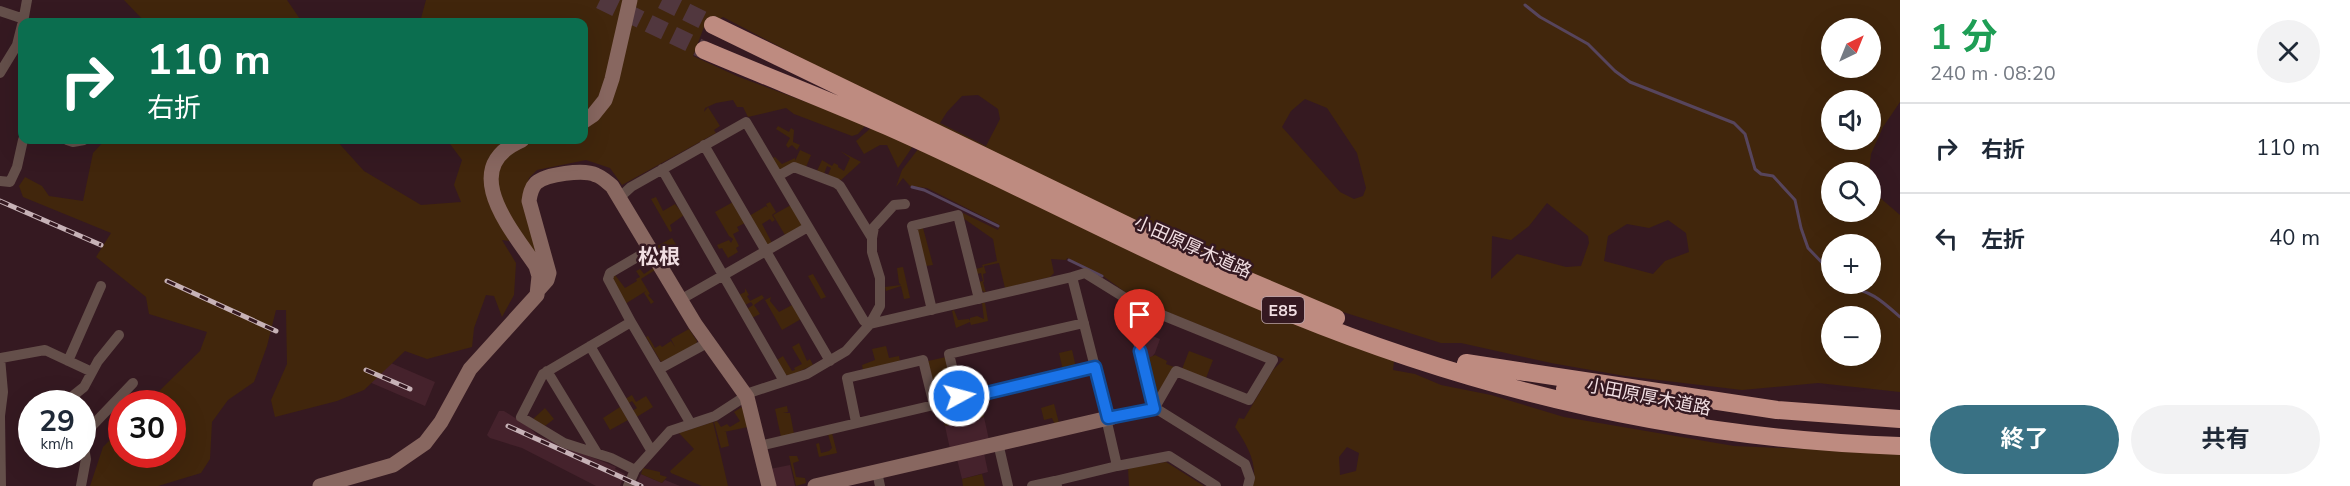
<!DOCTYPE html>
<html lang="ja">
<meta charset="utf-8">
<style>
body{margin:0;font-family:"Nunito Sans","Noto Sans JP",sans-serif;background:#f2f2f3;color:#1f2937;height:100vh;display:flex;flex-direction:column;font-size:22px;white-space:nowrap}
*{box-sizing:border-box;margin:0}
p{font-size:20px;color:#747a83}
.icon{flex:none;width:33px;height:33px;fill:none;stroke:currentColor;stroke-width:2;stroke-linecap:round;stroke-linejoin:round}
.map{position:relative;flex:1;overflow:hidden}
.drawer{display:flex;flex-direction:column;background:#fff;width:450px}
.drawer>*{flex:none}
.hud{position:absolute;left:18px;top:18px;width:570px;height:126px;border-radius:12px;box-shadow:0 6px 24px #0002;background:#0b6e4f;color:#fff;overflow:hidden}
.needle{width:39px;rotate:43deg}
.buttons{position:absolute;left:1821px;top:18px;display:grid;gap:12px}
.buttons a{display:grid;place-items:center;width:60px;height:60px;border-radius:50%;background:#fff;box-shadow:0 6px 24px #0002;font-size:30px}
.speed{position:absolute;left:18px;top:390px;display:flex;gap:12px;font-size:30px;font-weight:700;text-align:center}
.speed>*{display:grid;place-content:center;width:78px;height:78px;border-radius:50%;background:#fff;box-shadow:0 6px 24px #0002;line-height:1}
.speed small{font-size:15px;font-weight:400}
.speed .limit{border:9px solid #d22;background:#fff;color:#111}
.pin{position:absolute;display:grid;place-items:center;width:51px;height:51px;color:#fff;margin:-62px -26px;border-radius:50% 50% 50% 0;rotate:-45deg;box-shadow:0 0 6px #0007}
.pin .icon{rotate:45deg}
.me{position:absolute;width:66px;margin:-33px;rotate:83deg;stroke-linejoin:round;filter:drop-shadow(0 0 4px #0008)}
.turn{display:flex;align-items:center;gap:21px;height:126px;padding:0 30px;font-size:27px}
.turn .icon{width:78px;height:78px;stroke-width:2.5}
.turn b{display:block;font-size:42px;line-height:51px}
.round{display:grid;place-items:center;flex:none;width:63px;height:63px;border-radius:32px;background:#f2f2f3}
.summary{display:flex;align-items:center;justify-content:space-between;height:102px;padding:0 30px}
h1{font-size:36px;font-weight:700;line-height:45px;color:#1e9e55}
.action{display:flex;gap:12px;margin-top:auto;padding:12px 30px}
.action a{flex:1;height:69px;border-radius:36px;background:#397184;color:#fff;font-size:24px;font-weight:700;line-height:69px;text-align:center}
.action a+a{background:#f2f2f3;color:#1f2937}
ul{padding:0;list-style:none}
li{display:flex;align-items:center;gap:18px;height:90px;padding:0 30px;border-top:2px solid #e0e1e3}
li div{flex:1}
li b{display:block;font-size:22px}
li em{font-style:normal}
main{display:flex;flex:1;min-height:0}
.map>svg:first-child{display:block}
.built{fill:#45222c}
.green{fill:#41260c;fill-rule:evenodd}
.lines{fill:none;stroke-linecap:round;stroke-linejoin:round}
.stream{stroke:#57455d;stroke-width:3}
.highway-tunnel{stroke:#51373e;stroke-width:18;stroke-dasharray:18 9;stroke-linecap:butt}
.street{stroke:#644f4a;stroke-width:10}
.secondary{stroke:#886760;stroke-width:15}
.highway{stroke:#be8b80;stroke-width:18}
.rail-casing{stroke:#c7b2b7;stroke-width:5}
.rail{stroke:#351921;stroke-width:3;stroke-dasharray:9;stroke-linecap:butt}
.route-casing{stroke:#114b97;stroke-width:15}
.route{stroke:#1a73e8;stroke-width:10}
.labels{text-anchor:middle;stroke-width:5;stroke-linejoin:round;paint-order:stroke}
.shield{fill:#351921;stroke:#b9a3a8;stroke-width:1.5}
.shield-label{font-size:16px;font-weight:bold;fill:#f1dee2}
.street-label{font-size:18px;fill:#f1dee2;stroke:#351921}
.quarter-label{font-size:21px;font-weight:bold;fill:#f1dee2;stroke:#351921}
</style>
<main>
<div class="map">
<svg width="1900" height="486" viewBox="0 0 1900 486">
<rect width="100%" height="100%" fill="#351921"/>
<!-- built -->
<path class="built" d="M1138,330L1160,339L1155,353L1151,358H1144Z
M363,351L435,382L425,406L353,375Z
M499,411H504L528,426L537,435L616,467L615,469L625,474L620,486H596L522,448L490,438L487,435Z
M984,417L989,440L950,449L945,426Z
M984,453L988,472L962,479L957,459Z
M790,465L795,486H774L770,469Z
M641,474L662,483L665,480L680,486H635Z"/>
<!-- green -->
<path class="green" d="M124,0H287L302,22H145Z
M426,0H1900V102L1883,127L1871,154L1869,172H1832V212H1870L1871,176L1878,196L1900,215V392L1818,383L1742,390L1625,376L1551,363L1461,343H1441L1324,306L1242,271L937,129L723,17L704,27L693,56L739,77L860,122L865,126L858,134L852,136L794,114L786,108L748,117L743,107H737L733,100L716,103L705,108L704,112L708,107L720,126L714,130L716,133L622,185L610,168L586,160L537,170L529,178L523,200L543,262L527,243L502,240L516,263L514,295L502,317L494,296L486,295L474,328L472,347L427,359L405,351L364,390L337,401L275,417L271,400L287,364L286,310H276L267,346L254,382L228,400L212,422L210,459L201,473L158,486H90L103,447L121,429L122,454H172V404L147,403L200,351L207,332L149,314L146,297L96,257L111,233L23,197L19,186L25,177L42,186L49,196L83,201L93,153L105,140H336L364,171L421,205L461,202L454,185L462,160L447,140H584V22H420ZM1832,28H1870V68H1832ZM978,95L998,109L1000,119L986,146L940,123L947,112L962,96ZM1305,99L1327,108L1357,153L1366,188L1363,196L1354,199L1340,192L1282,127L1291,111ZM1832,100H1870V140H1832ZM1547,203L1588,236L1589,243L1581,266L1566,267L1517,254L1491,279L1492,236L1511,240L1529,226ZM1668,220L1686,233L1689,252L1665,261L1653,274L1604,261L1608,236L1627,224L1649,228ZM1832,244H1870V284H1832ZM1832,316H1870V356H1832Z
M778,126L789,132L791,128L794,130L793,142L800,145L797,150L792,145L788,148L786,145L790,138L776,129Z
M872,127L913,146L898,168L887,145H880L864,154L856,141Z
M919,148L1394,361L1393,370L1415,374L1441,385L1491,395L1564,417L1734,446L1900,453V486H1253C1258,463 1247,445 1235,427L1239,418L1244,419L1273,370L1284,359L1135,299L1103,276L1067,258L1066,260L1051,259L1054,273L1050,277L1005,288L999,263L984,266L986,273L983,274L984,282H983L986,293L981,290L979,282L983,281L981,273L977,274L976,269L983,267L982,265L997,261L993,239L963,218V213L998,230L1000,225L927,188L910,186L903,178L896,187L902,170ZM1347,447L1359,453L1356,471L1340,475L1339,457Z
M800,150L811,155L806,167L778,169L772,158L775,157L782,164L795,158V161Z
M840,151L861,162L841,180L828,175L831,168L827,166L824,174L817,171L822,160L832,166L834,163L838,165V167L844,171L850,158Z
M656,197L663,211L675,204L684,215L670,225L672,231L670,232L651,199Z
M733,202L745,223L737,227L739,231L733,234L739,246L736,248L738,252L728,258L722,248L719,249L717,245L729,240L731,243L733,239L729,236L715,212Z
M770,202L776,212L772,215L775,220L772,222L770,219L762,224L772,243L769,245L765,244L749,216L766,206L768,208L766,204Z
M791,205L801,223V227L785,235L773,215Z
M919,228H923L933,265L926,266L917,232Z
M672,238L679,249L662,259L657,246Z
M903,267L910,298L904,299L901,286L886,291L885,287L901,285L899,283L897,268Z
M653,268L655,270L641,279L650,294L648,295L654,302L651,304L644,293L646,291L625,304L612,277L615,275L625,288L637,281L636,279L640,277L636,271L640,269L644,274Z
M813,274L826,297L821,299L808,276Z
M745,288L749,295L747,296L750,301L762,295L764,298L754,305L760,314L752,318L747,309L753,305L751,302L745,305L739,295L745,292Z
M771,297L770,301L779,312L792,305L801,319L782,330L765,300Z
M982,303H985L988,321L971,325L970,322L956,328L952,311L954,310L958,320L969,319L970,321V318L977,316L984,319Z
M689,329L697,341L696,345L669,361L667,359L661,362L646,337L648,336L655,348L660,345L662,347L671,341L675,347L671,339Z
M799,343L807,361L810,359L813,365L790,376L784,374L777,360L783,356L792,371L795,370L794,368L802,364L792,347Z
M886,346L889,358L899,356L900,362L863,370L862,365L875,360L872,349Z
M1072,350L1076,367L1063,370L1059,353Z
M1189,351L1213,360L1206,378L1182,369Z
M1155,355L1167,361L1166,364L1174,367L1155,400L1146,359Z
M946,357L955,398L937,402L928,361Z
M632,395L636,402L646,396L653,407L635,418L632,411L637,408L632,401L629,403L625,399Z
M979,398L984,417L945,426L941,407Z
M1054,404L1059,423L1055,425L1052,418L1044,420L1041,408Z
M787,406L788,412L783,413H790L794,434L781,437L775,409Z
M620,407L628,420L610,430L603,418Z
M742,407L748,427L724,432H726L729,446L721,448L714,422L717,421L721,427L727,424L730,427L740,421L734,412Z
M545,408L554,419L545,426L533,419Z
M713,422L728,486H702L671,473L670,471L694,449L679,433Z
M832,433L837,453L819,457L816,444L819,443L821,453L829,451L832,448L828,434Z
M789,456H797L799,461L793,463L796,477L805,478L806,483L796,486Z
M1166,462L1204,486H1129L1128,468Z
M643,468L660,472V475L667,477L662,483L641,474Z
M982,474L985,486H963L962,479Z"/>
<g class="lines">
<!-- stream -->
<path class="stream" d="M1525,5L1540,17L1588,44L1615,71L1630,82L1734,123L1745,134L1755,169L1761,174L1773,176L1795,200L1801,228L1808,248L1832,273
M912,187L924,190L998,226
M1069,260L1102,276
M1841,284L1844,287C1870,290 1880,299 1900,317"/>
<!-- highway-tunnel -->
<path class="highway-tunnel" d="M600,0L704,50
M662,0L713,25"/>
<!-- street -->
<path class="street" d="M0,11L24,19
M23,22L27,0
M0,73L17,45L22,25
M67,140L73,142L84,140
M704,145L830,361
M662,169L784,381
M778,176L794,167L836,183L840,186L872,238
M0,181L10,182L17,167L23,140
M619,198L631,187L746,122L864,321L870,324L1072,277L1108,418
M651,249L610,273L608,279L631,322L543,374L521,417L564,443L611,458L635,470L670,431L715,416L752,392L807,374L846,351L870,324L880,306V278L872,252V238L874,227L894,205L905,204
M1072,277L1085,273L1135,304L1273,360L1249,400L1176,371L1154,409
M680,300L808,227
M1135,304L1131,312L1154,409
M932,310L912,226L958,215L979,299
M631,322L691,424
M1084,323L949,354L959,396L966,398L1095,367
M590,346L651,450
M0,358L3,392L0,416L1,486
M1,358L45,350L92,372
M68,361L101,286
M659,369L707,343
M547,371L597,453
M76,404L74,395L84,387L98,361L119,335
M1113,417L1154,409L1160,411L1245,464L1250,478L1248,486
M83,439L90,428L133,383
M998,443L1008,486
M759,446L934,405L923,360L847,378L856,422
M1117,466L1169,456L1216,486
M877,472L880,486
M81,486L86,459L82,436
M628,486L635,470
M1032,486L1055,481
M1057,486L1055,481L1117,466L1106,418"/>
<!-- secondary -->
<path class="secondary" d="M584,121L593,115L605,100L612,79L630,0
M539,289L547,280L549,273L529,201C530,194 531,188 536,183C546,174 584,169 596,175C602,177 607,182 612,186L695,324L747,397L769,486
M320,486L393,465L425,443L441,422L470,369L537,295L539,276L536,266C511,229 457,168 522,140
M815,486L1113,417"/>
<!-- highway -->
<path class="highway" d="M713,25L1192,257L1336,318
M704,50C765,76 827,100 887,126C1023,186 1154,258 1292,314C1486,393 1691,439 1900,446
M1466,363L1777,410L1900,419
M1565,389L1697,416"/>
<!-- rail casing -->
<g class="rail-casing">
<path id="rail" d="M0,201L101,245
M167,281L276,331
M366,370L410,389
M508,426L641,486"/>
</g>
<!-- rail -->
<use href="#rail" class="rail"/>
</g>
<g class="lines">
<!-- route casing -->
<g class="route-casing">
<path id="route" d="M959,396L966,398L1095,367L1108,418L1154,409L1140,351"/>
</g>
<!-- route -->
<use href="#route" class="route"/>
</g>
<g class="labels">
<!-- shield labels -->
<rect class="shield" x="1262" y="297" width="42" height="26" rx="4.5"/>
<g class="shield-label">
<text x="1283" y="316">E85</text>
</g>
<!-- street labels -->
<g class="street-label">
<text transform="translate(1193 247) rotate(24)" y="6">小田原厚木道路</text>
<text transform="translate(1649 397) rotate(11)" y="6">小田原厚木道路</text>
</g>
<!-- quarter labels -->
<g class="quarter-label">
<text x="659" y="264">松根</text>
</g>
</g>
</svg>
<div class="buttons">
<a><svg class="needle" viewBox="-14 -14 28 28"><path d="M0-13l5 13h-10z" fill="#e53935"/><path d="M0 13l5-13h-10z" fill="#747a83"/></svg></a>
<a><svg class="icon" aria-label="sound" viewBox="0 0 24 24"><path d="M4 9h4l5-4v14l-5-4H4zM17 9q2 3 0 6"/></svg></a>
<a><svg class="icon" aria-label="search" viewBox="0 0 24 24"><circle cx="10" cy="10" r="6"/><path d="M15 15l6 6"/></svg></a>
<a>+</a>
<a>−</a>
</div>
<div class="speed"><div>29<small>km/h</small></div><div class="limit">30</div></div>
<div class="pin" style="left:1140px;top:351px;background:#d93025"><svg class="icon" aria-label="arrive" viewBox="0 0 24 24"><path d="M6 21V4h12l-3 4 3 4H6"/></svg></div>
<svg class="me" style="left:959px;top:396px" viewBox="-20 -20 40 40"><circle r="17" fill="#1a73e8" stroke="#fff" stroke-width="3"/><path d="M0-11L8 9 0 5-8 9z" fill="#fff"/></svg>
<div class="hud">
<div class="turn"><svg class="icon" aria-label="right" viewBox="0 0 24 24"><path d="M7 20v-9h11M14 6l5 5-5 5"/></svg><div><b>110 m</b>右折</div></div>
</div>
</div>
<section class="drawer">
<div class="summary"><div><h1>1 分</h1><p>240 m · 08:20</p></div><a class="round"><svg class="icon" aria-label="close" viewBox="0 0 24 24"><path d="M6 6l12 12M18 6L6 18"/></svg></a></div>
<ul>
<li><svg class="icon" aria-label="right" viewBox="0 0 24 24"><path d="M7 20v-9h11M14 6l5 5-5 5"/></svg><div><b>右折</b></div><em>110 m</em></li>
<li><svg class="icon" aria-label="left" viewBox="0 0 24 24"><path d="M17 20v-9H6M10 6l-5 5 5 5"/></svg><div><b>左折</b></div><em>40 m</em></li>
</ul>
<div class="action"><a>終了</a><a>共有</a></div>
</section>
</main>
